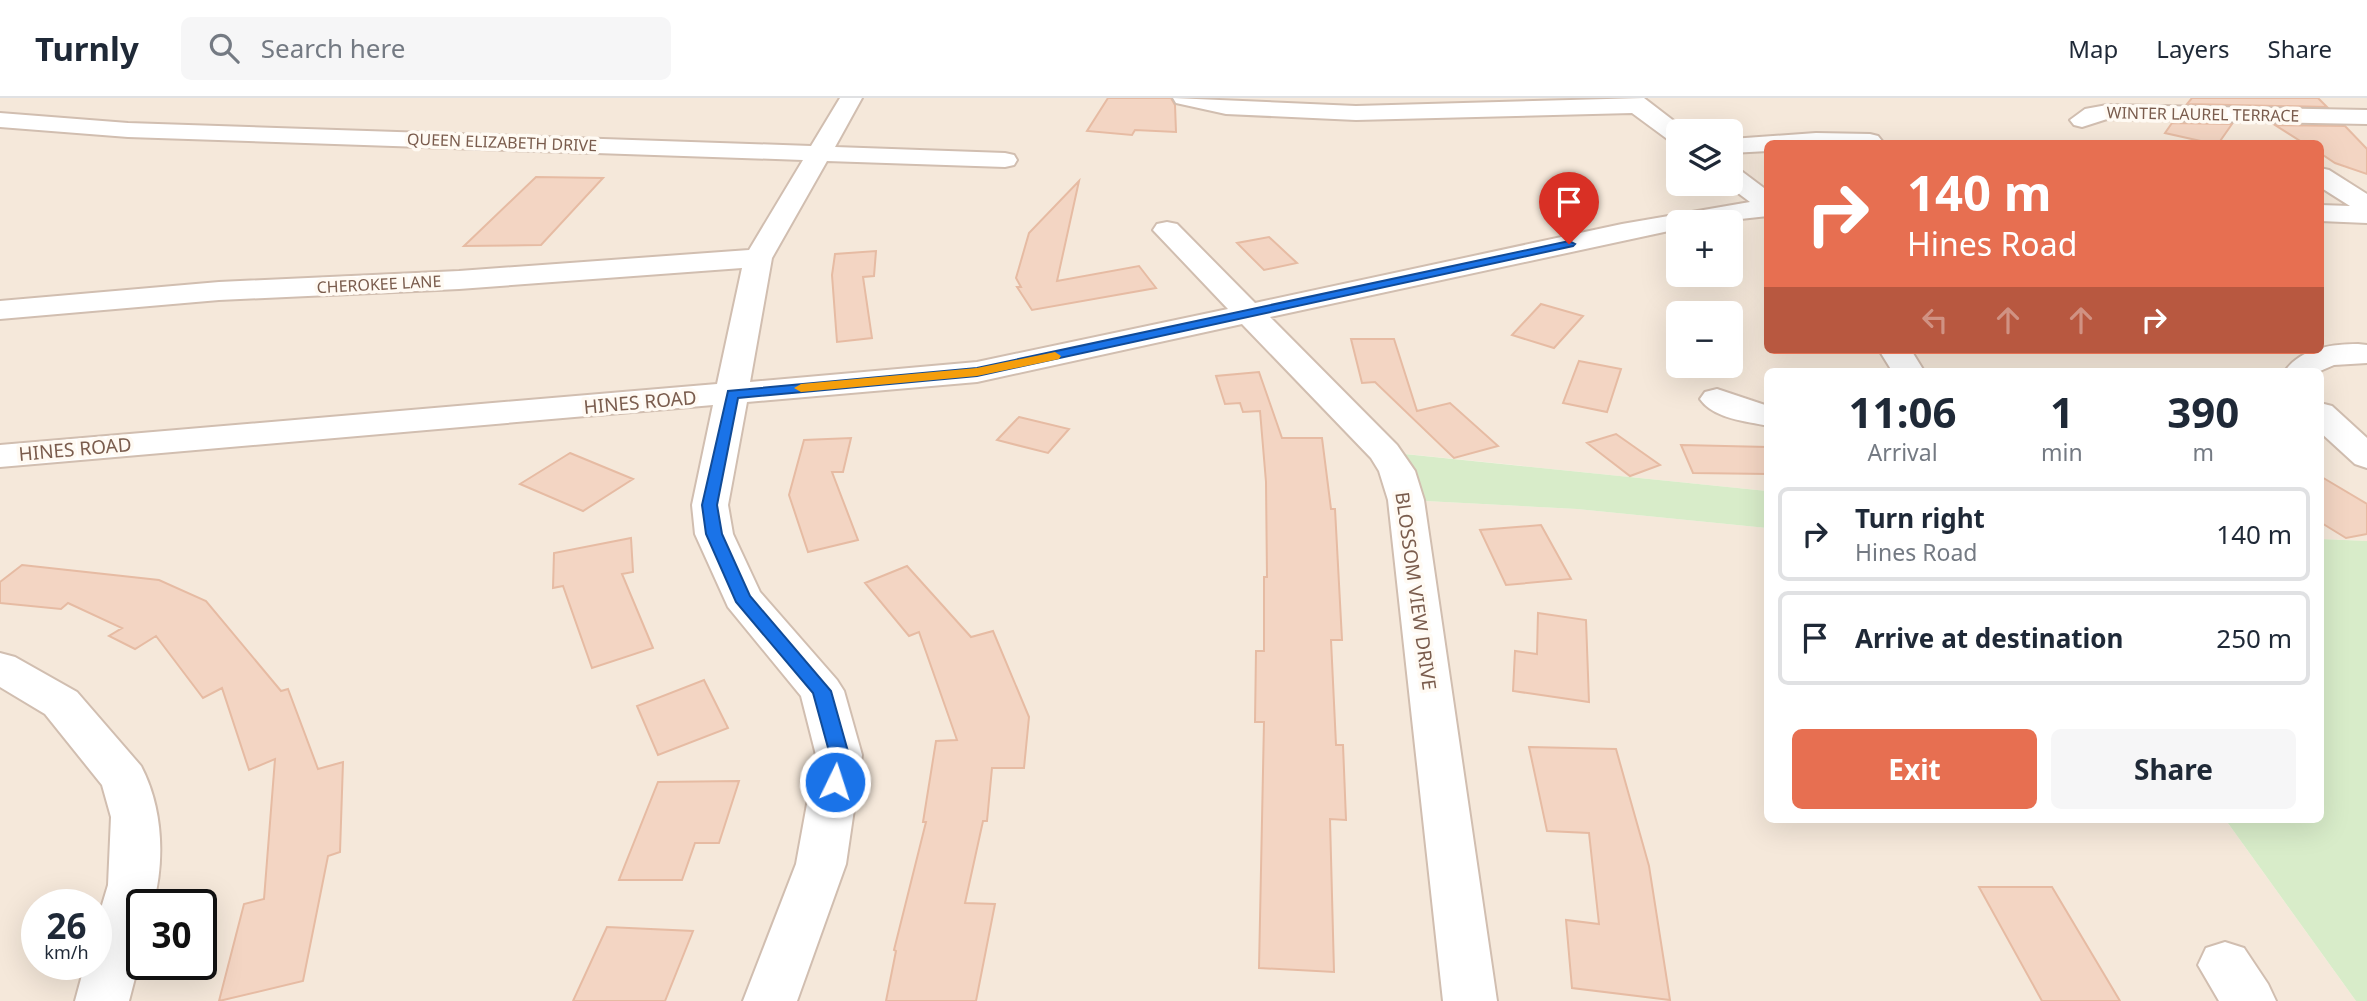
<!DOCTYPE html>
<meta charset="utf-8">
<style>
body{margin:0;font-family:"Noto Sans",sans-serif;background:#f6f6f7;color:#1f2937;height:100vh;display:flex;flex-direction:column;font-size:26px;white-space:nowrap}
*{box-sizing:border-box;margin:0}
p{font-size:23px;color:#747a83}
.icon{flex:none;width:38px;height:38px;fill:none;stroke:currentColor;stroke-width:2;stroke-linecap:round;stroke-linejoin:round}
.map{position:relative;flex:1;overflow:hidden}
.sheet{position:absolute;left:1764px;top:270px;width:560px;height:455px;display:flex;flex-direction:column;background:#fff;border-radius:10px;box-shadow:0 7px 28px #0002}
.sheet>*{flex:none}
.guide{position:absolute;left:1764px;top:42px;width:560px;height:214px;border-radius:10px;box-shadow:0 7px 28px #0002;background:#e76f51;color:#fff;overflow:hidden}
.fabs{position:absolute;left:1666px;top:21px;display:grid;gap:14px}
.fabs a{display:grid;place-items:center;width:77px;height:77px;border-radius:10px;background:#fff;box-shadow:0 7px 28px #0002;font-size:35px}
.speed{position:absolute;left:21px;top:791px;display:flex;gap:14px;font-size:35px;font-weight:700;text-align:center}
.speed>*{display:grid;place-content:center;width:91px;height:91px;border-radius:50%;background:#fff;box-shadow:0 7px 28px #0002;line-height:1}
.speed small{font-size:18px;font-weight:400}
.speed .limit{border:4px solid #111;border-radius:10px;background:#fff;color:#111}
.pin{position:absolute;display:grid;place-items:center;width:60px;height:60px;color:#fff;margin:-72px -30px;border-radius:50% 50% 50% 0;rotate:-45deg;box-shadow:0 0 7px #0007}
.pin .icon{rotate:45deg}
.me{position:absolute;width:77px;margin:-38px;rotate:4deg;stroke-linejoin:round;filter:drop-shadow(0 0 5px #0008)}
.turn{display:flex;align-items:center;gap:24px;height:147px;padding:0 28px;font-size:32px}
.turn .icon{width:91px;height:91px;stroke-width:2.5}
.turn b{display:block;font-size:49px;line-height:60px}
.lanes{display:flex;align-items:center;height:66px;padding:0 28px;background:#0003;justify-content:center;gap:35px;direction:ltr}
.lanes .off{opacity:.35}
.eta{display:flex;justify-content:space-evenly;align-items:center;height:119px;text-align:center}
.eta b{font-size:42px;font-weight:700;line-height:49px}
.button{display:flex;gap:14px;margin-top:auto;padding:14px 28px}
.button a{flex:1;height:80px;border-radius:10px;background:#e76f51;color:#fff;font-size:28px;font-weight:700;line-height:80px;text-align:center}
.button a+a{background:#f6f6f7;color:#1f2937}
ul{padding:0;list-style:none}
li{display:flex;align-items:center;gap:21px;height:94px;margin:0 14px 10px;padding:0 14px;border:4px solid #e0e1e3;border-radius:10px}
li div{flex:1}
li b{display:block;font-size:26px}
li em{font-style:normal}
header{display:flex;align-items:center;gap:42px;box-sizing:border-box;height:98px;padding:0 35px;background:#fff;border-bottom:2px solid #e0e1e3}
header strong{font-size:33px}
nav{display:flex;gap:38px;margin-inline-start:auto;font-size:24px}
.search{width:490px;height:63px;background:#f6f6f7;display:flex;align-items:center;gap:18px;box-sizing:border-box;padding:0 24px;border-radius:10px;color:#747a83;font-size:26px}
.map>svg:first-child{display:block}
.residential{fill:#f5e8da;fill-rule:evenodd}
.green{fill:#d8ecc9}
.building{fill:#f3d5c3;stroke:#e6bba3;stroke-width:2}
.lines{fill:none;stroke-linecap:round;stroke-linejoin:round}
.minor-casing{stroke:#d1beb0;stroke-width:4}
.minor{fill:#fff;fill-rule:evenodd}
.route{fill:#1a73e8;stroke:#114b97;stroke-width:2}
.slow{fill:#f59e0b}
.labels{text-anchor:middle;stroke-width:7;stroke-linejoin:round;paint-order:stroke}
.far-street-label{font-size:16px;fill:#7a5c4d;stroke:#fffaf3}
.street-label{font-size:19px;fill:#7a5c4d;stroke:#fffaf3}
</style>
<header>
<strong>Turnly</strong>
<div class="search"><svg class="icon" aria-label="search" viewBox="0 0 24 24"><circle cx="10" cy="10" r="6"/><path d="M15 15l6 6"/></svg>Search here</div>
<nav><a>Map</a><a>Layers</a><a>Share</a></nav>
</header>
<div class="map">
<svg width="2367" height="903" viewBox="0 0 2367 903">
<rect width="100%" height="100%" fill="#fdf6ec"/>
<!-- residential -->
<path class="residential" d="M0,0H2367V443L2321,441L2320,273H1768L1767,393L1386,354L1406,402L1577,411L1767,430L1768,721H2225L2356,903H0ZM1678,33H1731V86H1678ZM1768,46H2320V252H1768ZM1678,124H1731V177H1678ZM1678,215H1731V268H1678ZM37,807H96V866H37ZM142,807H201V866H142Z"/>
<!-- green -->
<path class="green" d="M1385,354L1767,393V430L1577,411L1406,402Z
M2321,441L2367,443V903H2356L2225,721H2320Z"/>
<!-- building -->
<path class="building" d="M1108,0H1171L1175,7L1176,34L1135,32L1132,37L1087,33Z
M2192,0H2318L2327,9L2187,6Z
M2172,25L2232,26L2218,46H2214L2165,35Z
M2275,27L2345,28L2367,51V76L2335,65L2320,55V46H2305Z
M536,79L603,80L541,147L464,148Z
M1079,83L1057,183L1139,168L1156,190L1032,212L1017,189H1021L1016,180L1029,135Z
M1269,139L1297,165L1264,172L1237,145Z
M876,153L874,178L863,179L872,240L837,244L832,177L835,156Z
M1541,206L1583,218L1554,250L1512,237Z
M1351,241H1394L1417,313L1450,305L1498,348L1454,360L1375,284L1362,285Z
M1579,263L1621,271L1607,314L1563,305Z
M1259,274L1282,340H1322L1331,411H1335L1342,542H1331L1336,647H1343L1346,722L1330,721L1334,874L1259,870L1264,624H1255L1256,553H1264V479H1267L1266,384L1260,313L1243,314L1240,305L1225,306L1216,278Z
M1019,319L1069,331L1048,355L997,342Z
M1616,336L1660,367L1630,378L1587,345Z
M851,340L843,374H832L858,442L808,454L789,397L804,342Z
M1681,347L1768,349V376L1693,375Z
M570,355L633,381L583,413L520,386Z
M2320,378L2367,406V436L2346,440L2320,424Z
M1541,427L1571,481L1506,487L1480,432Z
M631,440L633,474L622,476L653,550L592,570L563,488L553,490L554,455Z
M22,467L159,482L206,503L281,593L288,591L318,671L343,664L340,754L328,758L303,883L219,903L244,806L264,801L275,661L249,672L222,590L203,600L156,538L135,551L109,538L122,530L68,505L61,511L0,505V484Z
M907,468L971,539L993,533L1029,619L1024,670H992L987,723H983L965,805L995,806L976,903H886L896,853L894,852L926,724H923L936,643L957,642L919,534L909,538L865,485Z
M1538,515L1586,522L1589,604L1513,593L1515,553L1537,556Z
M704,582L728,630L658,657L637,608Z
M1529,649L1616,651L1649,768L1670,902L1572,890L1566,822L1599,826L1589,735L1547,733Z
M739,683L719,745H695L682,782H619L658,684Z
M1979,789H2052L2120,903H2042Z
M607,829L693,833L665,903H573Z"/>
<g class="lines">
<!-- minor casing -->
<g class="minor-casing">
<path id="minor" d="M840,0H862L835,49L1005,55L1014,57L1017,62L1014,67L1005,69L827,63L772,160L750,284L977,264L1228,211L1153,132L1157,126L1167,124L1177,126L1255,205L1622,126L1750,104L1726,86H1731V69L1740,72L1768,93V118L1713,124H1678V131L1270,219L1397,347L1415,373L1424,402L1497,903H1443L1388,402L1379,373L1371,360L1242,226L977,284L747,304L728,407L733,436L760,494L837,582L844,593L862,657L846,766L797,903H743L796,766L816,657L801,598L728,509L695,436L692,407L713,307L0,369V347L717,286L742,170L459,191L219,202L0,221V203L219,184L459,173L749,152L803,62L128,39L0,29V15L128,25L811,48Z
M1173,0L1356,8L1644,0L1687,33H1678V45L1670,43L1632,15L1356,22L1226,16L1176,5Z
M2107,7L2367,12V26L2107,21L2082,29L2074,27L2070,22L2085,11Z
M1816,35L1870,36L1878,38L1882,43L1880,46H1768V53L1731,55V41Z
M2320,70L2329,72L2367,96V125L2320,123V107L2350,108L2320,89Z
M2358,246L2367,247V265L2334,267L2320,273H2285C2301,250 2332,246 2358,246Z
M1879,252H1911L1924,273H1892Z
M1717,291L1768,308V328C1746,323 1714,321 1700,301L1705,294Z
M2320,305L2332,308L2367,340V370L2355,366L2320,334Z
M0,555L15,559L77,594L141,668C163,710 165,762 153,807H142V853L129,903H75L85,866H96V827L108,787L111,719L102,687L45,616L0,589Z
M2225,844L2244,850L2268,886L2276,903H2219L2198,867L2206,850Z"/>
</g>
<!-- minor -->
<use href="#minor" class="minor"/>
</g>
<!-- route -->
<path class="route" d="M1569,143L1575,146L1573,148L977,278L738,300L717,407L722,436L750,498L831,593L849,657L841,689L835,692L828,689L825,684L830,657L813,595L736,504L706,436L702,407L728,293L977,270Z"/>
<!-- slow -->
<path class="slow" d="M1055,254L1061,258L1059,261L977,278L801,294L794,290L801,286L977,270Z"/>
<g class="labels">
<!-- far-street labels -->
<g class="far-street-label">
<text transform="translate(2203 16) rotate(1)" y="6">WINTER LAUREL TERRACE</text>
<text transform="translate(502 44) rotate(2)" y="6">QUEEN ELIZABETH DRIVE</text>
<text transform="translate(379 186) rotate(-3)" y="6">CHEROKEE LANE</text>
</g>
<!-- street labels -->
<g class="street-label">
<text transform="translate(640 304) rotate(-5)" y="7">HINES ROAD</text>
<text transform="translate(75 351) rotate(-5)" y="7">HINES ROAD</text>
<text transform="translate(1416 493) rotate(82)" y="7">BLOSSOM VIEW DRIVE</text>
</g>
</g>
</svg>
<div class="fabs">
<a><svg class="icon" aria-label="layers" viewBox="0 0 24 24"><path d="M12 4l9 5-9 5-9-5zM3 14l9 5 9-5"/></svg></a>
<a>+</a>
<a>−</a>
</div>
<div class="speed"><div>26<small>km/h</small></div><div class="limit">30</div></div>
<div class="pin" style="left:1569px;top:146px;background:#d93025"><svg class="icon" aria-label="arrive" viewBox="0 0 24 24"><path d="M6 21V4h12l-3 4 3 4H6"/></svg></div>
<svg class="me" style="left:835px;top:684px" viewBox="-20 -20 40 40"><circle r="17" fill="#1a73e8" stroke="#fff" stroke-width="3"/><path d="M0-11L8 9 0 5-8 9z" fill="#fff"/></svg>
<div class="guide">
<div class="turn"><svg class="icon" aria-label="right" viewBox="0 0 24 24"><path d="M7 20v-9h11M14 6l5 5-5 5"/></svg><div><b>140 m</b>Hines Road</div></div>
<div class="lanes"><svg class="icon off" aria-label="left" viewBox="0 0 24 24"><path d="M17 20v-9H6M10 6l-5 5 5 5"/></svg><svg class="icon off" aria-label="ahead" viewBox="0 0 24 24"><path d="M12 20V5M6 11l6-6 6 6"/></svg><svg class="icon off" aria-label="ahead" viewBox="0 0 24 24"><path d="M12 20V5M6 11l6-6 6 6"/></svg><svg class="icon" aria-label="right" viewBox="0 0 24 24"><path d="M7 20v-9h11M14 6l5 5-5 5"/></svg></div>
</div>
<section class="sheet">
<div class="eta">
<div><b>11:06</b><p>Arrival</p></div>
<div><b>1</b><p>min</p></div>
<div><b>390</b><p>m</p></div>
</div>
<ul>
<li><svg class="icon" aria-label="right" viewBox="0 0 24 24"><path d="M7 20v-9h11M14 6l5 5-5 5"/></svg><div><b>Turn right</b><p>Hines Road</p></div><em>140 m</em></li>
<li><svg class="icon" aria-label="arrive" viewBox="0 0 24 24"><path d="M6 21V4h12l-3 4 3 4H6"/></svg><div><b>Arrive at destination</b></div><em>250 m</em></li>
</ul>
<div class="button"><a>Exit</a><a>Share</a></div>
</section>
</div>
